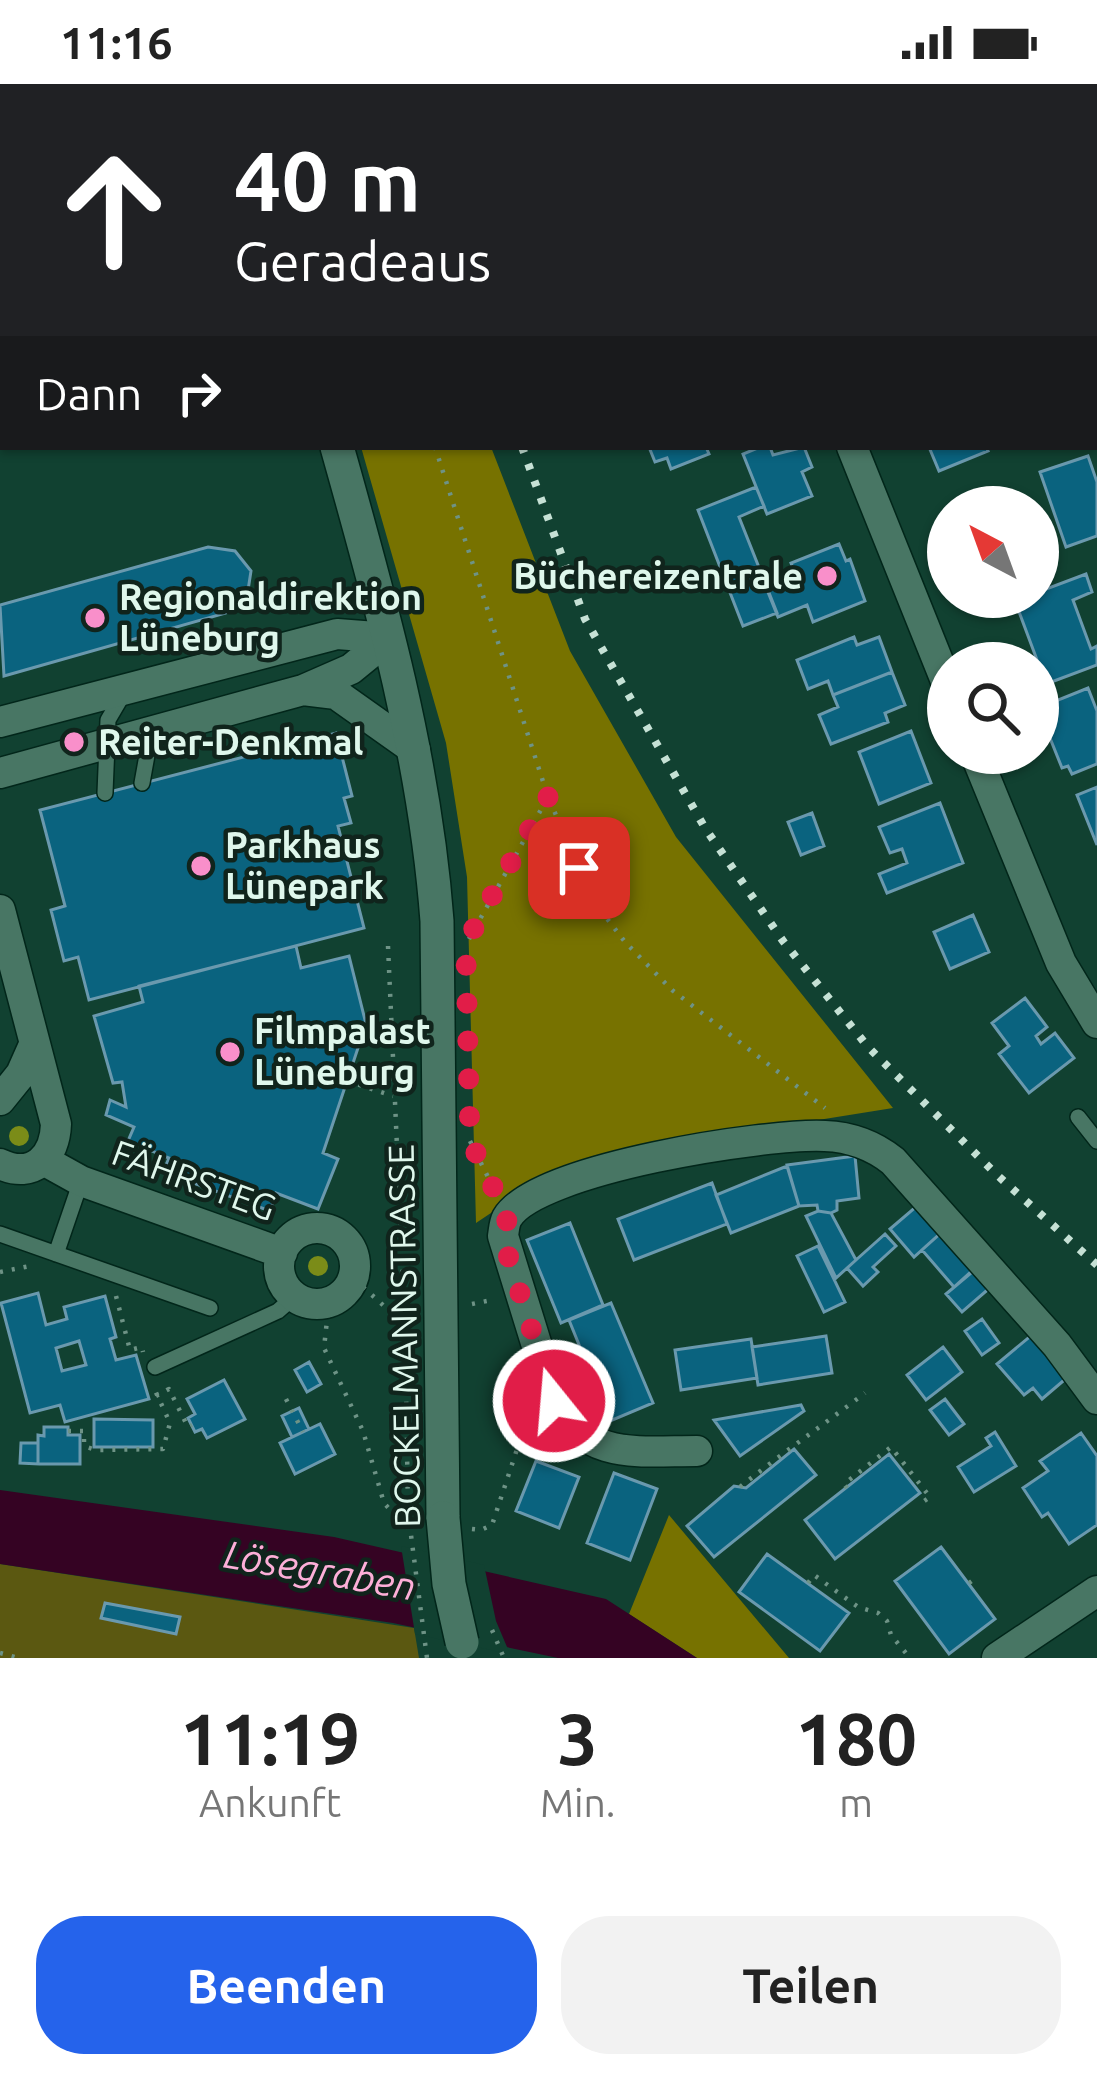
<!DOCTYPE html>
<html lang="de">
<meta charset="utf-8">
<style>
body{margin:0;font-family:Ubuntu,sans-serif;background:#f2f2f2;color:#222;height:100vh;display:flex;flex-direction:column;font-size:45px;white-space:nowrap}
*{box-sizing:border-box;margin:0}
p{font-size:39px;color:#767676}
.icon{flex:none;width:66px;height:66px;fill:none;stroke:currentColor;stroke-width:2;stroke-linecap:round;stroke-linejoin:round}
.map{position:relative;height:1574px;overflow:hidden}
.side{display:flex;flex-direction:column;background:#fff;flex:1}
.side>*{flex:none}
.banner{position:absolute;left:0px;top:0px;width:1098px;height:366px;box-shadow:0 3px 9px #0004;background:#202124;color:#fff;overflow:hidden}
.needle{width:78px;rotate:319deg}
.fabs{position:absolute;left:927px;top:402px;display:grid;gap:24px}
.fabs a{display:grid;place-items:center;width:132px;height:132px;border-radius:50%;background:#fff;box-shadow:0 3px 9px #0004;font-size:60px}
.pin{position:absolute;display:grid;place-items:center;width:102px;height:102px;color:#fff;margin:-51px;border-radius:24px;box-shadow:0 6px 18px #0006}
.me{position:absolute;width:132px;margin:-66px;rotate:343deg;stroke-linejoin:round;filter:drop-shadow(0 0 9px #0008)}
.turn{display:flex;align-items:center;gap:42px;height:252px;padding:0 36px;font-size:54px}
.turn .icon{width:156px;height:156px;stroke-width:2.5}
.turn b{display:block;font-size:84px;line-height:102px}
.then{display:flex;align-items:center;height:114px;padding:0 36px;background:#0003;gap:24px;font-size:45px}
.eta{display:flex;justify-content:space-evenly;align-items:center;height:204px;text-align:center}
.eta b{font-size:72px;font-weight:700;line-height:84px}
.primary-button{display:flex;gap:24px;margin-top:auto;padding:24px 36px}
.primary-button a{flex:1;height:138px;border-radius:48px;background:#2563eb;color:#fff;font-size:48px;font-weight:700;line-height:138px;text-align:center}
.primary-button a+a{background:#f2f2f2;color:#222}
.status{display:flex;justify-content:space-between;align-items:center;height:84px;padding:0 60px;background:#fff;direction:ltr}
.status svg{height:33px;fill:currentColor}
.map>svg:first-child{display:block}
.green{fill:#5b5811}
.forest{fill:#777200}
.water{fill:#350323}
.pier{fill:#114131}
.building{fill:#0a637f;stroke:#6a99ae;stroke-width:3;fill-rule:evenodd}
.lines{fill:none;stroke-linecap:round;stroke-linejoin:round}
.service-casing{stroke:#02261a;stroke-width:18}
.minor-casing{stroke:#02261a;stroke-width:33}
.secondary-casing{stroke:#02261a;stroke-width:36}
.path{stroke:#6e9386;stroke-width:4.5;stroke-dasharray:3 9;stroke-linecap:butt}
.service{stroke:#487664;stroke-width:15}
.minor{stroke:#487664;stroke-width:30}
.secondary{stroke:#487664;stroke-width:33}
.rail{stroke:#c6e1d5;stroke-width:8;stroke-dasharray:6 12;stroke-linecap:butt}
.secondary-bridge-casing{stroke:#02261a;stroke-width:36;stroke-linecap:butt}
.path-bridge{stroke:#6e9386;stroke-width:4.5;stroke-dasharray:3 9;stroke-linecap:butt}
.secondary-bridge{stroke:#487664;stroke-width:33}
.tree{fill:#7b8c18}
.route{stroke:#e11d48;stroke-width:21;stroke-dasharray:0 37.8}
.poi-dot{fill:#f98fca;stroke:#10241c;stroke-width:4.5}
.labels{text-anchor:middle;stroke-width:9;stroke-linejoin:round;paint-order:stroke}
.poi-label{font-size:36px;font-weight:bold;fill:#dff7ec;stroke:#10241c;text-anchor:start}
.street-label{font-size:36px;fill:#dff7ec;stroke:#10241c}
.water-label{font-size:39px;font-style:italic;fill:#fdafd8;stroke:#10241c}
</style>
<div class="status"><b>11:16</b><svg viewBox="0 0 49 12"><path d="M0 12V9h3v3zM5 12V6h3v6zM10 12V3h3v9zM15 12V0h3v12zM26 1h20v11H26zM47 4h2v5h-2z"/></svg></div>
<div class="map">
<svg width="1097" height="1574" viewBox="0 0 1097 1574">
<rect width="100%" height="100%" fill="#114131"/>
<!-- green -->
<path class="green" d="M0,1480L414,1544L419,1574H0Z"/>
<!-- forest -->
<path class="forest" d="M361,363H491L570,567L676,753L893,1024L601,1071L533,1101L476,1139L467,793L446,659Z
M669,1431L789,1574H697L629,1530Z"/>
<!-- water -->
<path class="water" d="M0,1406L334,1453L606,1515L697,1574H558L393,1539L0,1480Z"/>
<!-- pier -->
<path class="pier" d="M401,1462L484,1481L496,1537L510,1570L415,1550Z"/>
<!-- building -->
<path class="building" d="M649,363H706L709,370L671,385L667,374L655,378Z
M760,363H770L773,371L804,363L812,383L802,388L812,412L767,430L743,370Z
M929,363H986L988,367L939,387Z
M1088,372L1097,398V452L1066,463L1040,388Z
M756,403L764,422L739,433L777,529L743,542L698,426Z
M839,460L846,477L850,475L865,517L813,538L807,521L778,533L766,503L796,491L791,479Z
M208,463L235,467L251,487L247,513L226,529L4,592L0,521Z
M1086,490L1092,508L1073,516L1091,565L1097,562V581L1046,600L1015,517L1038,513V508Z
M854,553L857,561L879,553L892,588L833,611L828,597L808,605L797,576Z
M892,588L905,621L885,629L888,638L831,660L819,631L838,623L833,611Z
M1088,604L1097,627V680L1072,690L1068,682L1062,684L1038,624Z
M911,647L931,699L879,720L859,668Z
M336,649L352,712L344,714L351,739L338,742L364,844L89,916L78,873L64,877L51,826L65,822L40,726Z
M1097,703V761L1077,711Z
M940,719L963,779L887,809L879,790L907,779L902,765L890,769L879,743Z
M812,729L824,762L801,771L788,738Z
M973,831L989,868L950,885L934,848Z
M296,862L301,884L349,872L366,940L323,1069L338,1075L318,1125L276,1109L270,1127L163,1088L169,1074L128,1057L134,1043L106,1031L110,1016L126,1023L122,998L113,999L94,932L143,918L139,902Z
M1025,914L1047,943L1036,952L1041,960L1055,949L1074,974L1029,1009L999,970L1009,962L992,939Z
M855,1072L859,1114L837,1117V1126L831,1129L818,1127L817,1121L799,1122L787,1081Z
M787,1082L799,1122L731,1149L716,1111Z
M712,1099L727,1140L634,1176L618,1135Z
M918,1121L942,1148L914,1173L890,1145Z
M818,1127L831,1129L856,1176L836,1194L806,1132Z
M570,1139L603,1221L561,1239L527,1156Z
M942,1148L974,1185L954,1203L922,1166Z
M885,1150L896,1162L873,1183L878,1188L863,1202L847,1184Z
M818,1162L845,1218L824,1228L797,1172Z
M977,1184L992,1202L962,1228L946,1210Z
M38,1209L46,1241L67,1235L64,1223L105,1212L116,1253L110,1255L116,1276L136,1271L149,1315L65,1338L60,1321L30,1329L1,1219ZM79,1257L86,1281L62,1287L56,1264Z
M611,1219L653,1319L610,1337L569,1236Z
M982,1235L999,1259L982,1271L965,1247Z
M1033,1250L1069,1292L1042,1315L1033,1304L1024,1311L997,1280Z
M826,1252L832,1289L758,1301L752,1263Z
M751,1255L757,1294L681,1306L675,1266Z
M943,1263L962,1288L926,1316L907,1291Z
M309,1278L321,1300L307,1308L295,1286Z
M224,1296L245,1335L207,1354L202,1345L195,1348L188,1334L195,1330L187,1315Z
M945,1315L964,1340L949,1351L930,1326Z
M801,1321L804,1327L740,1372L714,1336Z
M299,1324L309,1345L292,1353L282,1332Z
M94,1335L153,1336V1363H94Z
M320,1340L335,1370L295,1390L280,1359Z
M44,1343H68V1351H80V1380H38V1351L44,1352Z
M995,1348L1016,1382L974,1408L958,1383L991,1362L986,1354Z
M1081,1349L1097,1372V1441L1069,1460L1048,1429L1042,1433L1023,1404L1048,1387L1040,1377Z
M21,1359H38V1380L20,1379Z
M794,1365L816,1391L714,1473L687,1442L734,1402L746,1404Z
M889,1370L920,1409L835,1475L805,1436Z
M536,1377L579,1393L559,1444L516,1427Z
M614,1389L657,1405L630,1476L587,1459Z
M941,1463L995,1535L949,1570L895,1497Z
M767,1470L849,1529L820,1567L739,1508Z
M105,1519L180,1533L176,1550L101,1534Z"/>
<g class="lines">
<!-- service casing -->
<g class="service-casing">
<path id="service" d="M142,699L151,649
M105,709L108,636L125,607
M1078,1033L1097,1057
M0,1150L210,1224
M56,1170L81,1097
M155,1283L278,1227L294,1213"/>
</g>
<!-- minor casing -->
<g class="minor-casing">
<path id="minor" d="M709,0L710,3
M1018,0L1020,3
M1095,126L1097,129
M852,363L948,602
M303,606L336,610L415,666
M0,638L337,550L389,554
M975,669L1061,879L1097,939
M0,689L303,606L351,585L389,554
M0,826L56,1040C55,1072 34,1096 0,1080
M0,1016L21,990L33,963
M45,1077L81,1097L282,1169
M279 1182a38 38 0 1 1 76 0a38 38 0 1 1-76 0Z
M697,1367C637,1367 587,1377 554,1317L503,1152C504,1146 504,1140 507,1134C536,1084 768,1049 825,1052C852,1053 873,1061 893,1077L1057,1261L1097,1315
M997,1574L1097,1507"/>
</g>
<!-- secondary casing -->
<g class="secondary-casing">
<path id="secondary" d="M233,0L234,3
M337,363C381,519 425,675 437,837L443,1434"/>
</g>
<!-- path -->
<path class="path" d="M319,0L320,3
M435,363L548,713L595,819L625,858L672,906L825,1024
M469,855L548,713
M388,862L405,1241L408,1428
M347,997L393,1012
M470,1057L494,1105
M0,1188L30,1182
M354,1195L403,1239
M116,1212L130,1266L142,1263L143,1268
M329,1218L324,1264L363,1347L384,1419L394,1430L414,1434
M472,1220L492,1216
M156,1312L169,1305L188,1343L192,1341
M286,1315L303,1348
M68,1347H84V1362L96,1366L163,1365L170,1339L153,1302
M740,1403C781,1370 823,1341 865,1309
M847,1404L844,1400L891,1363L930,1413L920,1420
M472,1445L481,1446L492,1441L529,1329
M808,1499L814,1491L858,1523L878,1529L887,1537L891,1551L910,1574
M969,1499L976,1494
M0,1569L19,1574"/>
<!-- service -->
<use href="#service" class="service"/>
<!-- minor -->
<use href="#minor" class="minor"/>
<!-- secondary -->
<use href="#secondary" class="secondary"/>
<!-- rail -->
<path class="rail" d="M401,0L402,3
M957,0L959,3
M979,0L981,3
M1095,182L1097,185
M1095,218L1097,221
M522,363L585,535L705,744L783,857L868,963L996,1090L1097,1181"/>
<!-- secondary-bridge casing -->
<g class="secondary-bridge-casing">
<path id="secondary-bridge" d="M443,1434L449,1500L462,1558"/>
</g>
<!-- path-bridge -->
<path class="path-bridge" d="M408,1428L427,1574
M492,1546L504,1574"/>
<!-- secondary-bridge -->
<use href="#secondary-bridge" class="secondary-bridge"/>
</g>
<!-- trees -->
<g class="tree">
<circle cx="19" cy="1052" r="10"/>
<circle cx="318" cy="1182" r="10"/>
</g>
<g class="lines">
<!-- route -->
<path class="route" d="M554,1317L502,1152L508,1133L470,1057L466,872L474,844L548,713L579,784"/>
</g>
<!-- markers -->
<g class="poi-dot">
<circle cx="827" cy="492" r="12"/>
<circle cx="95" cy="534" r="12"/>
<circle cx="74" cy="658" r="12"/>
<circle cx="201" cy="782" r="12"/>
<circle cx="230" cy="968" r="12"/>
</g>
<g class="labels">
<!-- poi labels -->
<g class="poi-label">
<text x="803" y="505" text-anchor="end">Büchereizentrale</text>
<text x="119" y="526">Regionaldirektion<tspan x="119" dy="41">Lüneburg</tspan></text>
<text x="98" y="671">Reiter-Denkmal</text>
<text x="225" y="774">Parkhaus<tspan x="225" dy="41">Lünepark</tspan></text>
<text x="254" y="960">Filmpalast<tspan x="254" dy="41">Lüneburg</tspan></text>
</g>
<!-- street labels -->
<g class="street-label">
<text transform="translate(194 1096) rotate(20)" y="13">FÄHRSTEG</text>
<text transform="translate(404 1252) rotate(-91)" y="13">BOCKELMANNSTRASSE</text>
</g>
<!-- water labels -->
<g class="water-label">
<text transform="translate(320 1486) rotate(10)" y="14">Lösegraben</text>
</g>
</g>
</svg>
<div class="fabs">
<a><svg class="needle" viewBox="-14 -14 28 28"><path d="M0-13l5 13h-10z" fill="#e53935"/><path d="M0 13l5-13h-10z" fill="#767676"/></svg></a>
<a><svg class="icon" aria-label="search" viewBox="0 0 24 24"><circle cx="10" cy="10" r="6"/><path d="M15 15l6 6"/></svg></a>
</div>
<div class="pin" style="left:579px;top:784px;background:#d93025"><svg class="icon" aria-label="arrive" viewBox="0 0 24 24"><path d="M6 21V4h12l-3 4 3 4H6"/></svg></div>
<svg class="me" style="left:554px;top:1317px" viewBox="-20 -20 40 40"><circle r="17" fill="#e11d48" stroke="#fff" stroke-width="3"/><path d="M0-11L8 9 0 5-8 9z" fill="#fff"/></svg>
<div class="banner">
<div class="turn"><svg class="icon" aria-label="ahead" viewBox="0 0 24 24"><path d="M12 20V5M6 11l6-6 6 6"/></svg><div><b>40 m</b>Geradeaus</div></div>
<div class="then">Dann<svg class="icon" aria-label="right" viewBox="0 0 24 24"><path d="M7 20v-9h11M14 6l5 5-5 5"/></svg></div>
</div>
</div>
<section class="side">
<div class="eta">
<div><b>11:19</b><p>Ankunft</p></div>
<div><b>3</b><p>Min.</p></div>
<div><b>180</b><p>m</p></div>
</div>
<div class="primary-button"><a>Beenden</a><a>Teilen</a></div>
</section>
